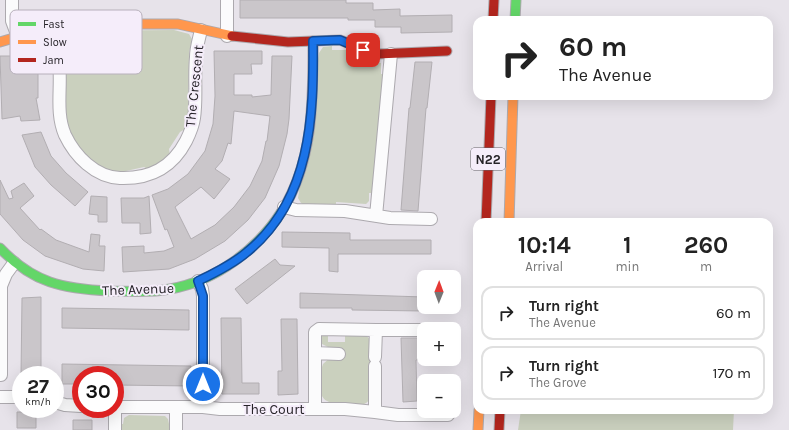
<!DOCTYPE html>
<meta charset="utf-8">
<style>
body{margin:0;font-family:Karla,sans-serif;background:#f6f6f6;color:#222;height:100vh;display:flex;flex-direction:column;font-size:15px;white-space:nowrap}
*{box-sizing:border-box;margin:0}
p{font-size:13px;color:#767676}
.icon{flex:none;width:22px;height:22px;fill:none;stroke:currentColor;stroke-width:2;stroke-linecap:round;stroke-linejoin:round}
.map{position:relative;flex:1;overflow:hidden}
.side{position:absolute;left:473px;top:218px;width:300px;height:196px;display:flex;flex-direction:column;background:#fff;border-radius:12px;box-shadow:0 4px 16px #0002}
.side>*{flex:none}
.banner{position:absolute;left:473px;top:16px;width:300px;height:84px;border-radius:12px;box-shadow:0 4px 16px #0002;background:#fff;color:#222;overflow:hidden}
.needle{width:26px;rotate:1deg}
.tools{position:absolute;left:417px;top:270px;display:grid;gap:8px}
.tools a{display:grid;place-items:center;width:44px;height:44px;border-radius:8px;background:#fff;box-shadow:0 4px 16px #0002;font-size:20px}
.speed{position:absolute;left:12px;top:366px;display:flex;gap:8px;font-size:20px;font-weight:700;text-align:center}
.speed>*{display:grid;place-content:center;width:52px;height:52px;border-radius:50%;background:#fff;box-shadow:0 4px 16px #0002;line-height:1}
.speed small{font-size:10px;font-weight:400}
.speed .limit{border:6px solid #d22;background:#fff;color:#111}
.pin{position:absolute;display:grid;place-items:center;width:34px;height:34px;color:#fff;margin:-17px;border-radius:8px;box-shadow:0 2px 6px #0006}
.me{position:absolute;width:44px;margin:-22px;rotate:0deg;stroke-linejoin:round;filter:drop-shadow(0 0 3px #0008)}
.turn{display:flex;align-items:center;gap:14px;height:84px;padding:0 20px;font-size:18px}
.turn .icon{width:52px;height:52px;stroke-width:2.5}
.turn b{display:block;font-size:28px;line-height:34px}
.eta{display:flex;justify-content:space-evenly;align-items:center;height:68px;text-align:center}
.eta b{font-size:24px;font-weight:700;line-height:28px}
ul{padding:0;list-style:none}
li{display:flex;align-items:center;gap:12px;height:54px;margin:0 8px 6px;padding:0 12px;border:2px solid #e0e0e0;border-radius:12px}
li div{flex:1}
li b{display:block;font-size:15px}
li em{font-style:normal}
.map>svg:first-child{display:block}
.green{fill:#cad0be}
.building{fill:#cac6ca;stroke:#b2aeb2;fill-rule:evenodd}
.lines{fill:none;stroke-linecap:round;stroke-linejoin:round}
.street-casing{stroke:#aca9ae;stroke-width:14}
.fast-casing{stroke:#aca9ae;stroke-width:11}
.slow-casing{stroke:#aca9ae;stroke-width:11}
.jam-casing{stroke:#aca9ae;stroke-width:11}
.street{stroke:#fbfbfc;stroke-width:12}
.fast{stroke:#63d668;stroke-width:9}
.slow{stroke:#ff974d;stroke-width:9}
.jam{stroke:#b3261e;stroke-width:9}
.route-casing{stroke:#114b97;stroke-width:10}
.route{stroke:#1a73e8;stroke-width:7}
.labels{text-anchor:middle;stroke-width:4;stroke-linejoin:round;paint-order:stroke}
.shield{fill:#f5edfa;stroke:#646067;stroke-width:1}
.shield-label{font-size:13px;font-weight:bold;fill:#262328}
.street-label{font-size:14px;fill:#262328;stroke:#f5edfa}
.key{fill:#f5edfa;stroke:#b7b0bb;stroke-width:1}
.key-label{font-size:11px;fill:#262328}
</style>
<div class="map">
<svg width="789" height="430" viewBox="0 0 789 430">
<rect width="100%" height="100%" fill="#e7e3ea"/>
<!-- green -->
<path class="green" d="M174,30L189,34L192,39L189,53L188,117L185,129L180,132L169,149L170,155L157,164L148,169L144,167L117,173L101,167L87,157L74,141L67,122L60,47C59,41 58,37 62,31Z
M332,46V50H347L367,61L381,63V74H385L374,193H369V201L366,204L336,202V205H304L301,203L298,198L319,53L323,47Z
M328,333V342H345V333C356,334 368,331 371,343L370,398C365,409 353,404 345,403C336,402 327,405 322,396L321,370L323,364L341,348H330L322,344L321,339L322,335Z
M521,410H734L733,430H518Z
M129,415L165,416L168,419L169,424L172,425V430H120V424H123L124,418Z"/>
<!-- building -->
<path class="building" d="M240,0H346V3H373V10L400,9V16L452,15V32L401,33V27H375V20H348V18H240Z
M214,51H262V64H251L252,74H234V95H252V97L271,95L272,56H292L289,119L287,134L279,166L265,198L248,220L225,241L195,259L169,269L123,272L122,247L144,246V253L164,251L174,247L167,229L165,230L152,195L168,189L188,174L205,151L213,124L215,96ZM234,111L270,116L267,141H266L262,161L250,186L234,207L215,225L191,239L175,207L201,187L214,199L230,179L215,169L222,161L228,143L231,144Z
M38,53V98H36L40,120L21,121L20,116L2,119L0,56H13V54Z
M415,62H432L427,108H426L418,211L401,210L409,108H410Z
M41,132L51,156L66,173L88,192L75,206L51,185L35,167L22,135Z
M0,180L9,199L13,198L11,191L24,183L34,196L20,208L40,230L41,229L56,240L89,252L91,234L100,235L99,246H105L104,271L83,269L45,256L23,240L0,214Z
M91,196L107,197V222H98V215L89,214Z
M149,196L151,233L140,234V223H122L121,198H144Z
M282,232L350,233V240H431V254H338V272L329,271V248L282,247Z
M275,259L280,265L295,266L247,304L235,289Z
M300,293L424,297V311L352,310V308H300Z
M41,297V375H21L22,298Z
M62,308L189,310V330L62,328Z
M221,318H241L242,383H259V394H222Z
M281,319H297L298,394L278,395V371H282Z
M401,338H418V360H416L417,401L403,402Z
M62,364L191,366V386L115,385V375H81V384H62Z
M17,412H36V428H17Z
M73,420H92V430H73Z"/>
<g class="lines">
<!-- street casing -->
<g class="street-casing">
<path id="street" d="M12,0V21L18,37
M227,0V36
M47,28C52,39 57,51 59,63C62,87 55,112 65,135C75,156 95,177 120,178C150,179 172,168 186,141C190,133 193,126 194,118C197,98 194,77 196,57C196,48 199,39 201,30
M284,207L296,210L345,211L390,218L431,219
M376,216L391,54
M198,281L202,289L203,296V407
M376,330H424
M315,353L339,354
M1,375V286L6,274L14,263
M0,397H21
M55,402L65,405L81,406
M115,407H203L220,409H345L375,412V366
M176,407V430
M115,409V430
M315,409V332L319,329L376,330L375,357
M375,412L398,415H448"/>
</g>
<!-- fast casing -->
<g class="fast-casing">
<path id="fast" d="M515,20L516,0
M0,248C33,283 63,289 110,291C130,291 151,293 170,289C216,281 258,249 282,211"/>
</g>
<!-- slow casing -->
<g class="slow-casing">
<path id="slow" d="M0,42L61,24H178L232,36
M282,211C314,160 313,99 313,41
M509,222L513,96
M478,430L479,410"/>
</g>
<!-- jam casing -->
<g class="jam-casing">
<path id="jam" d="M493,20L494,0
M232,36L288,42L340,40L377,54L447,51
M486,222L491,96
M499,430L500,410"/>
</g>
<!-- street -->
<use href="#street" class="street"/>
<!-- fast -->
<use href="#fast" class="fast"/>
<!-- slow -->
<use href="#slow" class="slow"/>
<!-- jam -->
<use href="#jam" class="jam"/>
</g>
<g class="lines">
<!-- route casing -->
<g class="route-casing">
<path id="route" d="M203,384V296L198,281C215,273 233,264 247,252C311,200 314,116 313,41L340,40L363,50"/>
</g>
<!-- route -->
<use href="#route" class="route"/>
</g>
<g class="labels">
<!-- shield labels -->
<rect class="shield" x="471" y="148" width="34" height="22" rx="3"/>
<g class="shield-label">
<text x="488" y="164">N22</text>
</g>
<!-- street labels -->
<g class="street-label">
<text transform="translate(194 86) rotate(-84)" y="5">The Crescent</text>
<text transform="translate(138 289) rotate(-2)" y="5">The Avenue</text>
<text x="274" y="414">The Court</text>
</g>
</g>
<!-- legend -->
<rect x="10" y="10" width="132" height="64" rx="6" class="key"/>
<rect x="18" y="22" width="18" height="4" fill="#63d668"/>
<rect x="18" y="40" width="18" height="4" fill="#ff974d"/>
<rect x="18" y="58" width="18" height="4" fill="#b3261e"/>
<g class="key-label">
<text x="43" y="28">Fast</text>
<text x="43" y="46">Slow</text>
<text x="43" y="64">Jam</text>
</g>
</svg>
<div class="tools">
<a><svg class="needle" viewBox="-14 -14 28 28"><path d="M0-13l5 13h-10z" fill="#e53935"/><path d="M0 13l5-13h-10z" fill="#767676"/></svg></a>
<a>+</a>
<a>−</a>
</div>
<div class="speed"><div>27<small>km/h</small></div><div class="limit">30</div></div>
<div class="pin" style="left:363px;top:50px;background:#d93025"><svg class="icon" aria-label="arrive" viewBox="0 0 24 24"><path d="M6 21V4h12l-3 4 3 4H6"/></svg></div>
<svg class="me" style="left:203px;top:384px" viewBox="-20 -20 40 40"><circle r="17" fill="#1a73e8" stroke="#fff" stroke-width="3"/><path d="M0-11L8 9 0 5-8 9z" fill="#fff"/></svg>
<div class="banner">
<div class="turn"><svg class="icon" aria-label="right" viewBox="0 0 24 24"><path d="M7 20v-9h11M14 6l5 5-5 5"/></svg><div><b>60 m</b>The Avenue</div></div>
</div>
<section class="side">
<div class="eta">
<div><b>10:14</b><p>Arrival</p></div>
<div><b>1</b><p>min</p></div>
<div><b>260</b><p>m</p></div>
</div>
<ul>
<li><svg class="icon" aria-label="right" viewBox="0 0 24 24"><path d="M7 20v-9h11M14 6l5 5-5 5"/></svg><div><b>Turn right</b><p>The Avenue</p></div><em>60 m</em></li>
<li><svg class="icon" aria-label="right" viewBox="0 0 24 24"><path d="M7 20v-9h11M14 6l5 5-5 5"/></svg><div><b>Turn right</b><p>The Grove</p></div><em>170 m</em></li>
</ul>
</section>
</div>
